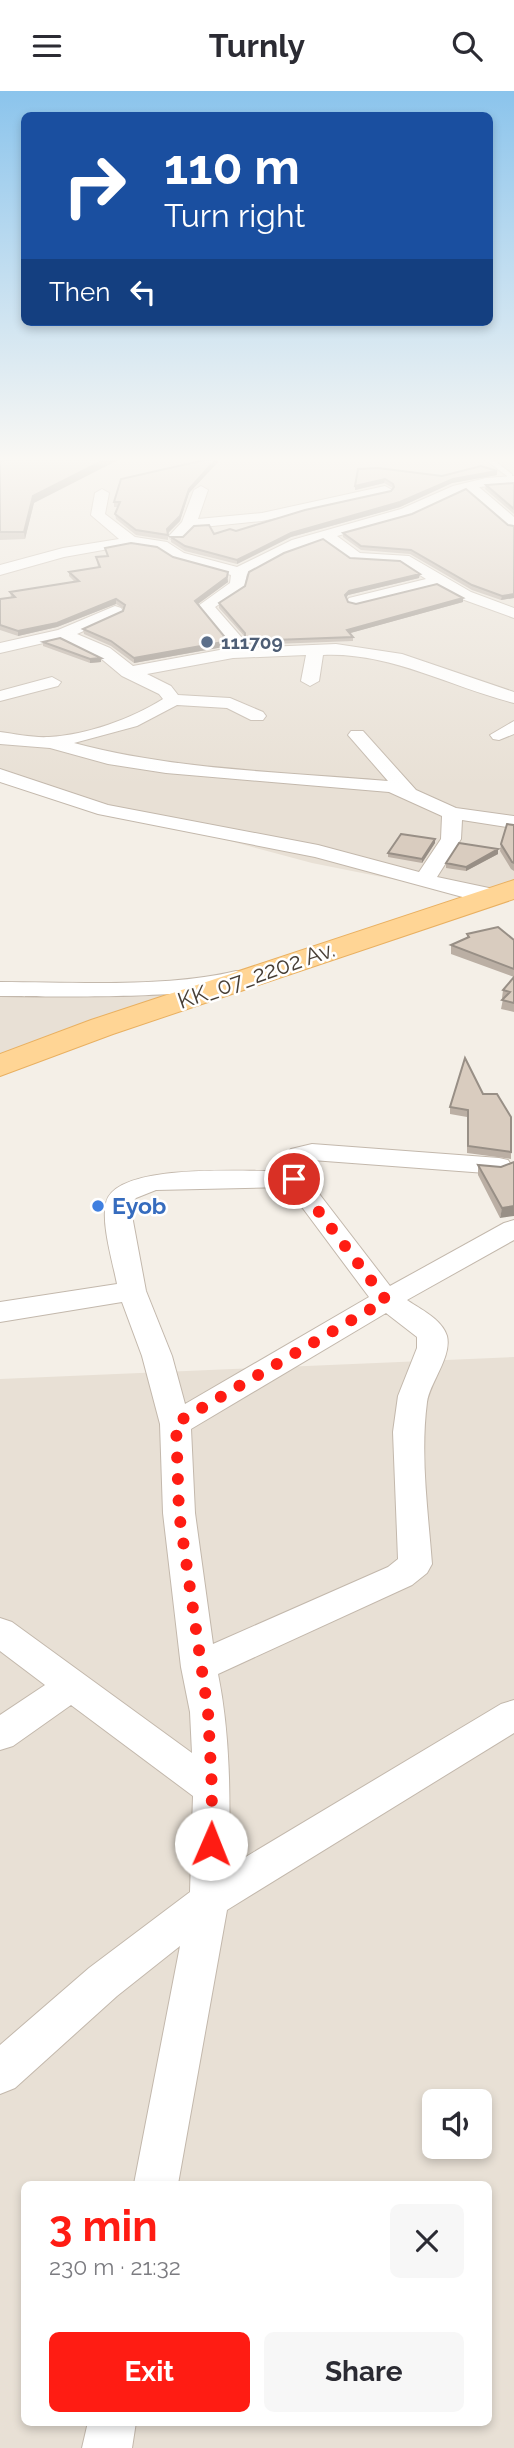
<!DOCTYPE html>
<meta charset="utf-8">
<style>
body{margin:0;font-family:Raleway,sans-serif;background:#f7f7f7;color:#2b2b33;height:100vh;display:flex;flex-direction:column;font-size:26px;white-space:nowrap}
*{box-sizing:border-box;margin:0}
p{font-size:23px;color:#7c7c81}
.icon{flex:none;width:38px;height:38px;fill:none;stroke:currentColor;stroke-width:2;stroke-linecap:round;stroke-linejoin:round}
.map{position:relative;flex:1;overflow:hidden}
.details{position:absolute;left:21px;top:2090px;width:471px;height:245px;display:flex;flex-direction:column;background:#fff;border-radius:10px;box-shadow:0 4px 10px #0003}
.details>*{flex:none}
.hud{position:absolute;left:21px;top:21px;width:472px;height:214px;border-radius:10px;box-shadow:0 4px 10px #0003;background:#1a4fa0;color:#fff;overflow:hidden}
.buttons{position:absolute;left:422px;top:1998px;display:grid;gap:14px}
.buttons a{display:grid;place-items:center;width:70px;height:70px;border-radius:10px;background:#fff;box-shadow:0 4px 10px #0003;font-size:35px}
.pin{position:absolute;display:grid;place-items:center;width:60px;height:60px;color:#fff;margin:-30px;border:4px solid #fff;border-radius:50%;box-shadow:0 2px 7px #0007}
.me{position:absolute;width:77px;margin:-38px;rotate:1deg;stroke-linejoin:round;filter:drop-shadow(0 0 5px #0008)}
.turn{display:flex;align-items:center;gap:24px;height:147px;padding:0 28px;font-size:32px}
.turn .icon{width:91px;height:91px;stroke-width:2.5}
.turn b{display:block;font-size:49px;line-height:60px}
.then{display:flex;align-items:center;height:66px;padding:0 28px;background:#0003;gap:14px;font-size:26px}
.round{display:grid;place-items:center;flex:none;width:74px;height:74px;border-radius:10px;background:#f7f7f7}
.overview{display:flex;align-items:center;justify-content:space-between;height:119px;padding:0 28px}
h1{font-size:42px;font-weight:700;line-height:52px;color:#ff1c13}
.button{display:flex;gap:14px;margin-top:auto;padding:14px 28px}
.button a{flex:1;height:80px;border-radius:10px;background:#ff1c13;color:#fff;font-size:28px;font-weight:700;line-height:80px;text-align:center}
.button a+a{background:#f7f7f7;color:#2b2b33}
header{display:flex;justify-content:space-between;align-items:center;height:91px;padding:0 28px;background:#fff;font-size:32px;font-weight:700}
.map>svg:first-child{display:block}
.residential{fill:#e8e0d5;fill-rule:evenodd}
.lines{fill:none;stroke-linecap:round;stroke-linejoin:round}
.lane-casing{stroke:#c3b8ac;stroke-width:2}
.street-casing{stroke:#c3b8ac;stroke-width:2}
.primary-casing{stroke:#e9b061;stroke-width:2}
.lane{fill:#fff;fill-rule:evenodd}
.street{fill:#fff;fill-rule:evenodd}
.primary{fill:#ffd595;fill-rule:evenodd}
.wall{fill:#bbafa4}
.shaded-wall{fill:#988f86}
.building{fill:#d9ccbf;stroke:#988f86;stroke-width:2}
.route{stroke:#ff1c13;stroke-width:12;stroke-dasharray:0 21.6}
.service-dot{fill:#5c6f8a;stroke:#fff;stroke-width:2.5}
.shop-dot{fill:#3f7fe0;stroke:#fff;stroke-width:2.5}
.labels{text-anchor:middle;stroke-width:5;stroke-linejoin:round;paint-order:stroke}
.far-service-label{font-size:19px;font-weight:bold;fill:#4e5e75;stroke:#fff;text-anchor:start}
.street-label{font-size:23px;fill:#483f36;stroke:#fff}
.shop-label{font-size:23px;font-weight:bold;fill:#366cbe;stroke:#fff;text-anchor:start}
</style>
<header><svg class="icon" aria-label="menu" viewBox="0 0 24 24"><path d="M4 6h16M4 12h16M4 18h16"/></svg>Turnly<svg class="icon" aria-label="search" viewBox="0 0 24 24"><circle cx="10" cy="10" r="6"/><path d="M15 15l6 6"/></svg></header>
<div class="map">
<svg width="514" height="2357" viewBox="0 0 514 2357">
<rect width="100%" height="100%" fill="#f4efe7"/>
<!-- residential -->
<path class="residential" d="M0,365H514V796L482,806L312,772L0,688Z
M219,892L0,975V898Z
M514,1266V2357H0V1288ZM434,2011H480V2056H434ZM24,2093H488V2331H24Z"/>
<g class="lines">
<!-- lane casing -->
<g class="lane-casing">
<path id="lane" d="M480,365H488L512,383V390H508L507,385Z"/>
</g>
<!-- street casing -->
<g class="street-casing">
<path id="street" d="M514,385V393L479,396L514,426V437L509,436L466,399L411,424L337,445L360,462L409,465L471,501L514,517V527L459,507L437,494L355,515L349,513L347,510L349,507L426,488L401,472L351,469L323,449L283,464L247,483L244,497L215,516L243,548L242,557L336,553L402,563L514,601V612C450,596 391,561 323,564L319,590L310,595L301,590L306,564L233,567L147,583L171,595L178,604L230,607L263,621L266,625L263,629H251L227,617L177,614L137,635L74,652C175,679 283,681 388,690L348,644L351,640H363L416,699L456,717L514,725V737L462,729L461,748L437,786L503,800L506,805L503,810L495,811L470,808L315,766L98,723L0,691V678L108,714L318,754L419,781L441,748L442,725L389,701L166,682L108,673L50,657L0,653V641C16,643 33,647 49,646C87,644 131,628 163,608L159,603L122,585L98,565L61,548L0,562V552L58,539L115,515L121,517L123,520L121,523L77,543L110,557L133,575L225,558L227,549L198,515L230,492L231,484L174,468L158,458L131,454L64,466L0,484V474L63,457L119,448L91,424L95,402L102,398L109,402L105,423L135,446L167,451L184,462L237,476L292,449L401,418L453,395L486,387Z
M201,395L208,399L198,428L262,422L385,395L392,399L390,402L262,430L193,437L181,448H171L169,445L182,431L194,399Z
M52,586L61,591L58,595L0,610V600Z
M514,630V643L499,649L493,648L490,644Z
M236,880L244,882L247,887C232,910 36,905 0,905V891C72,891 167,897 236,880Z
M312,1053L499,1067L508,1069L512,1075L508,1081L499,1083L312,1069L305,1072L307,1087L390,1195L504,1132L514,1129V1149L407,1209C420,1218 442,1228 447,1245C452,1266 430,1291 427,1311C420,1365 428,1420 432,1473L427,1482L412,1494L218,1583C231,1647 230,1711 229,1776L501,1613L514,1609V1642L227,1819L178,2093H134L180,1855L117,1905L15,1997L0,2003V1954L89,1877L190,1801L193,1705L71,1614L13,1655L0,1659V1624L45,1594L0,1560V1527L12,1531L192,1662L190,1621L181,1576L163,1422L160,1333L142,1265L122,1211L0,1231V1211L117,1193C113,1172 101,1133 106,1112C115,1071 246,1081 280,1080L279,1070L291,1058ZM287,1096L369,1206L185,1313L172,1265L146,1200L133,1130L132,1112L136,1107L156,1099ZM386,1222L417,1246V1257L398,1305L393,1341L398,1468L388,1476L213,1553L195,1422L191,1338Z
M88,2331H136L132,2357H82Z"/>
</g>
<!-- primary casing -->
<g class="primary-casing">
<path id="primary" d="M514,789V808L113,943L0,985V963L91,929Z"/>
</g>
<!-- lane -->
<use href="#lane" class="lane"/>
<!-- street -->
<use href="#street" class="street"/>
<!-- primary -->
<use href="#primary" class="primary"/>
</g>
<!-- wall -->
<path class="wall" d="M218,366V371L189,402L180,430L168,442V449L136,444L116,428L115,423L118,416H114V411Z
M0,370L34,412L25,448L0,449Z
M358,378L442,385L497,380V384L452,392L400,416L291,446L237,473L185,460L171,451V446L236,440L391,400L393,397L384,392L355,399Z
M514,392V423L485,398L486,394Z
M508,434L514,435V507L501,509L472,499L410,463L361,459L343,446V442Z
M105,457L173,466L228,481V491L198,513L224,545L223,556L134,572L111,555L84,543L83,538L123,520L124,518L116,513L57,536L18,545L0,539V508L11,506L10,501L75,491L69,485V481L98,476L96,466L107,465Z
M350,467L419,487L348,504L346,507L348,511L356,513L463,511L350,542L353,546V550L245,554V546L219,517V512Z
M43,551L101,571L90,572L43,555Z
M514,734V780L511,778L500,760L501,753Z
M435,752L422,772L388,766V762Z
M498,758V763L466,780L446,777V772Z
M467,843L514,849V921L501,918L503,908L502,907L503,899L514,886L451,863V854L467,847Z
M465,967L511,1061V1068L467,1062V1026L450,1023V1016Z
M514,1071L500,1127L478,1084V1074L501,1076Z"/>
<!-- shaded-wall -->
<path class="shaded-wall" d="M112,365H126L34,412L25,448L24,441L33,405Z
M218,366V371L189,402L180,430L167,443V438L189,398Z
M497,380V384L452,392L400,416L291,446L237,473V469L291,442L453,388Z
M385,388L384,392L355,399V395Z
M420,483L419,487L348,504L345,509V504L349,500Z
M227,486L228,491L195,515V510Z
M514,503V507L501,509L502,505Z
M463,507V511L347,543V539Z
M116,508V513L57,536L18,545V540Z
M224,545L223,556L134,572V567Z
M101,567V571L90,572V568Z
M435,748V752L422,772V768Z
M498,758V763L466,780V776Z
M514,1115V1125L500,1127L502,1117Z"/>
<!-- building -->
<path class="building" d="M30,365H112L33,405L24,441H0V370Z
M218,366L189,398L180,425L167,438L168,444L136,439L115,423L120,411H114L121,388Z
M481,375L497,380L453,388L400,411L291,442L237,469L185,455L171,446H183L194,435L209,434L214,443L230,438L236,440L305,419L391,400L394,396L393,393L385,388L355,395L358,378L378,377L442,385Z
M514,392V418L486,394Z
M466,398L508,434L514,435V503L502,505L472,494L411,459L361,455L343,442L412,423Z
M323,448L350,467L400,470L420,483L349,500L345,504L348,511L356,513L437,493L463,507L347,539L353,546L245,550V542L219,512L245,495L249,481L284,462Z
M131,452L157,456L173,466L228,481L227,486L195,510L224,545L223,551L134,567L111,550L83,538L123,520L125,514L116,508L57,532L18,540L0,534V508L15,506L10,501L79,490L69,481L100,476L96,466L108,465L105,457Z
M60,547L101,567L90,568L43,551Z
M507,733L514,734V772L512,771L501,753Z
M401,743L435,748L422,768L388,762Z
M459,752L498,758L466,776L446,772Z
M498,836L514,849V878L451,854L469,846L467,843Z
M514,886V912L502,909L510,901L503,899Z
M465,967L483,1003H497L511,1026V1061L468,1055V1019L450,1016Z
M514,1071V1115L502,1117L478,1074L501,1076Z"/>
<!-- sky -->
<linearGradient id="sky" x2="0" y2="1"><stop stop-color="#8bc4ec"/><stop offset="0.53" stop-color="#faf8f4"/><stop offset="1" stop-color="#faf8f4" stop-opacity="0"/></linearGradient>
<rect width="514" height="695" fill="url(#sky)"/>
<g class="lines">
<!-- route -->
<path class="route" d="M211,1753L212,1698L208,1621L179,1422L176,1332L386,1209L294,1088"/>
</g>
<!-- markers -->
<circle class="service-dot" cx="207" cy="551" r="7"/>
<circle class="shop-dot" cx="98" cy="1115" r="7"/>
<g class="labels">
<!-- far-service labels -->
<g class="far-service-label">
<text x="221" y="558">111709</text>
</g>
<!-- street labels -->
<g class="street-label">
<text transform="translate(256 884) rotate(-19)" y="8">KK_07_2202 Av.</text>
</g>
<!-- shop labels -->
<g class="shop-label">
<text x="112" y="1123">Eyob</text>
</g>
</g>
</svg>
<div class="buttons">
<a><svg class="icon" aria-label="sound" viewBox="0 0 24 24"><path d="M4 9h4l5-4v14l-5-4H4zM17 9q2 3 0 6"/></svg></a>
</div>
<div class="pin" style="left:294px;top:1088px;background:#d93025"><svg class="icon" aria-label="arrive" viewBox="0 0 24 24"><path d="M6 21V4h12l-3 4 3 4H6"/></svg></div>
<svg class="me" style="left:211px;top:1753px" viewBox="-20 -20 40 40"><circle r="19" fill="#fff"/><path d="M0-13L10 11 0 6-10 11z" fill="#ff1c13"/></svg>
<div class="hud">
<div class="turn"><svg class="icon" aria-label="right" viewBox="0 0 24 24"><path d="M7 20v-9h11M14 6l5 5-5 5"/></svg><div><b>110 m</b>Turn right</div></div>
<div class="then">Then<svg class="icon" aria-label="left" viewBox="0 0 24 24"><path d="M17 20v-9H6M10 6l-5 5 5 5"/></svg></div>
</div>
<section class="details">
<div class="overview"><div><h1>3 min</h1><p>230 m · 21:32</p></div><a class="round"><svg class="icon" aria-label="close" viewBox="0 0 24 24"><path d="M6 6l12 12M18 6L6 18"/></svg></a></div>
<div class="button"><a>Exit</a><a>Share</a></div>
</section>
</div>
